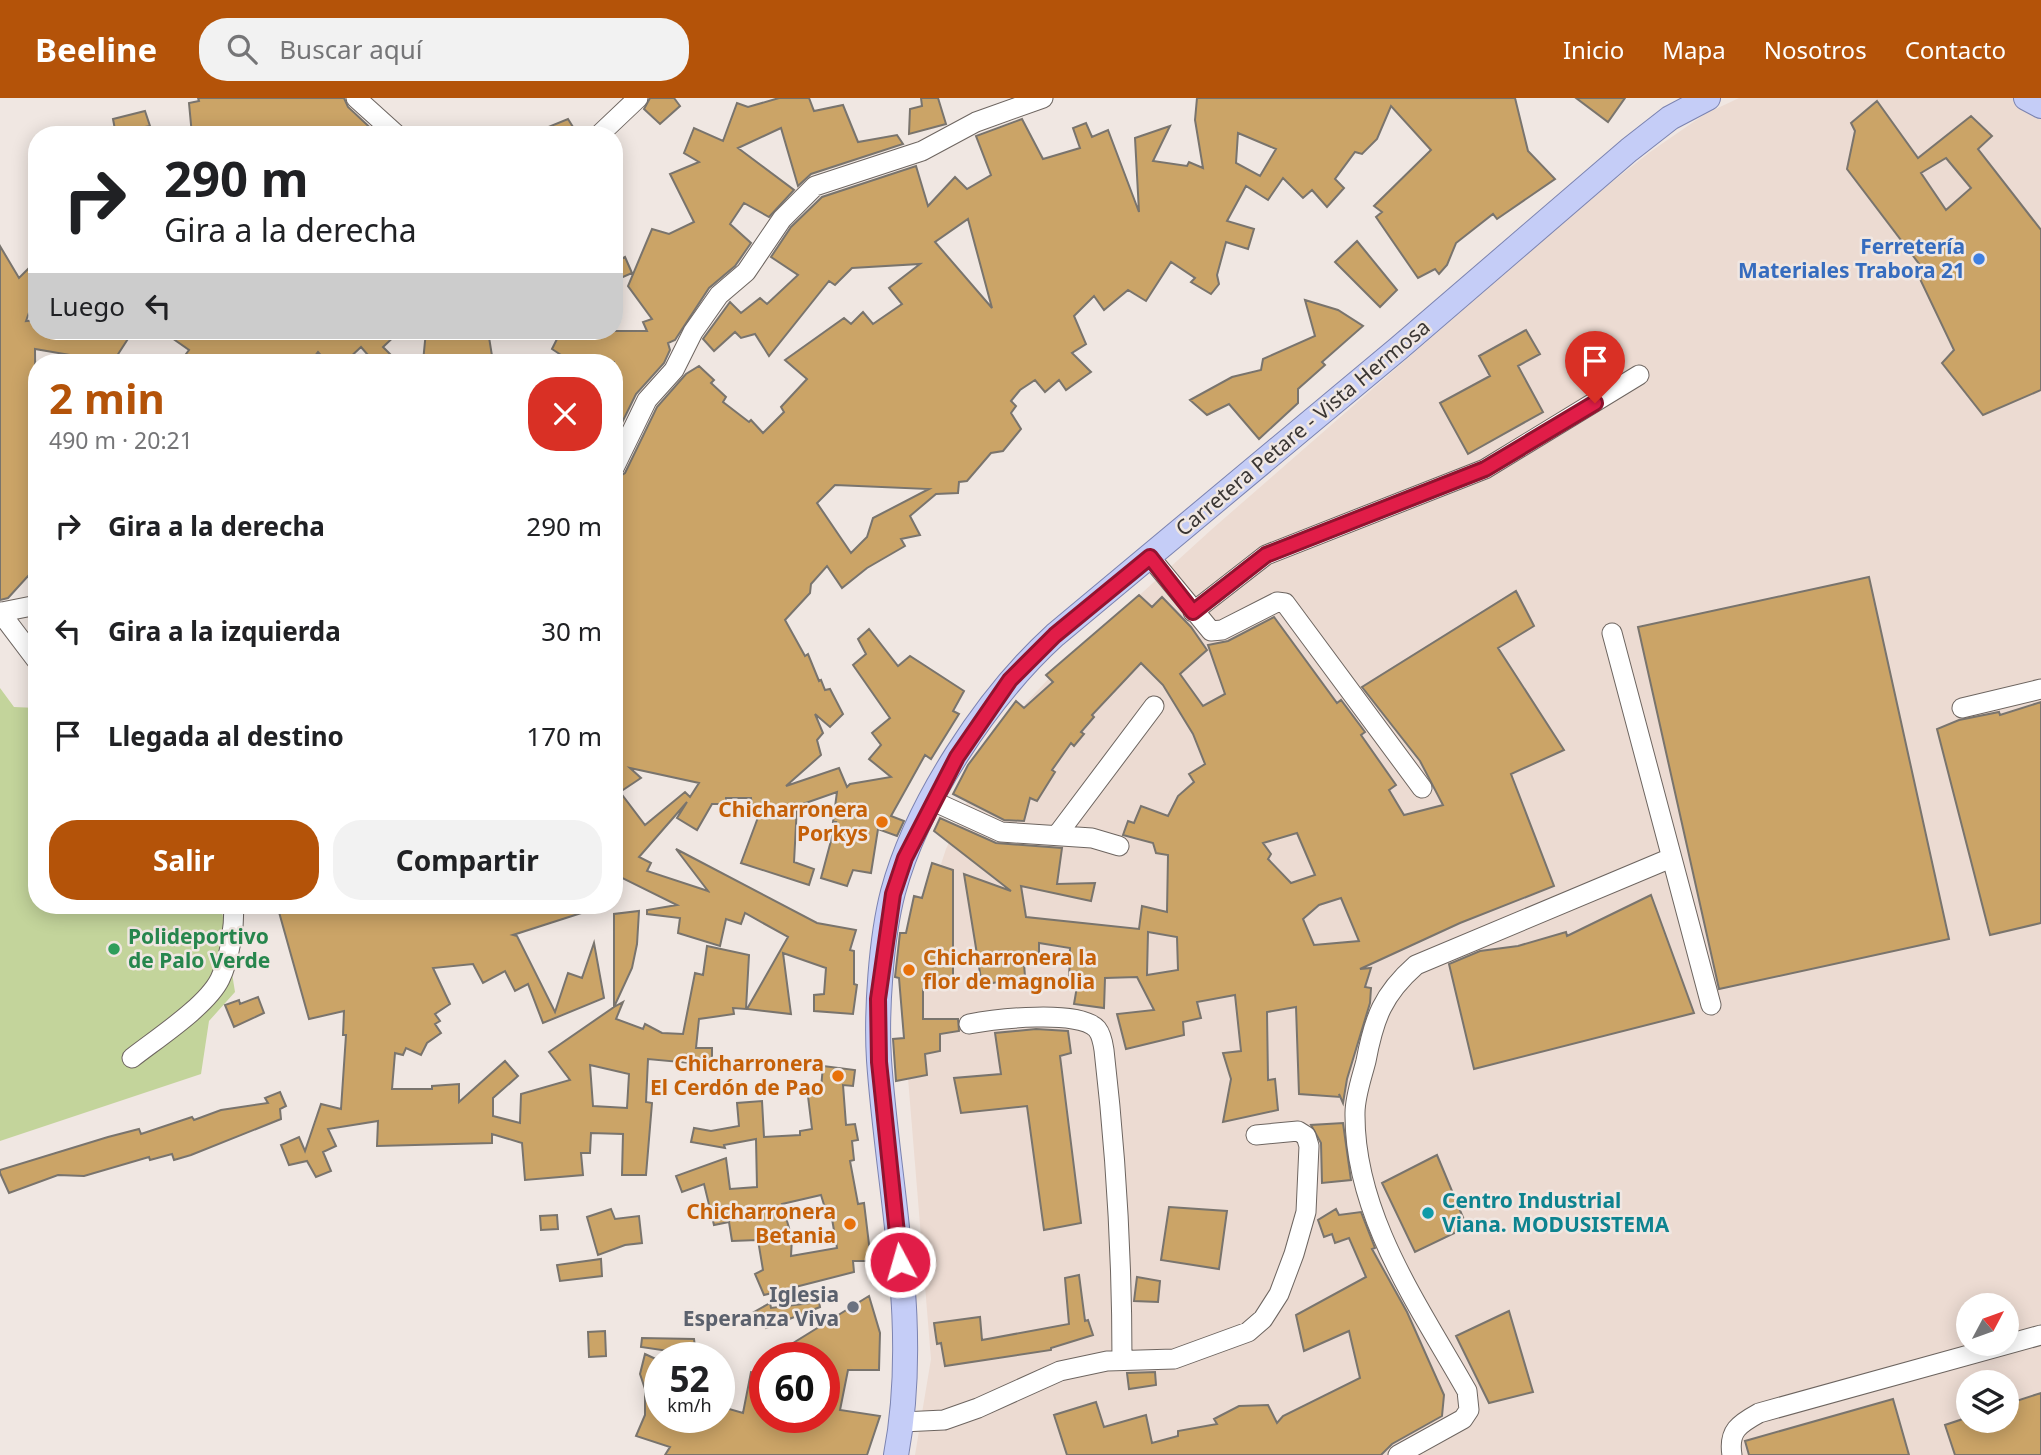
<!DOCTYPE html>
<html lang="es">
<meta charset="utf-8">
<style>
body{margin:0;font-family:"Noto Sans",sans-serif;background:#f2f2f2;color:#202124;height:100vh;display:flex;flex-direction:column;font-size:26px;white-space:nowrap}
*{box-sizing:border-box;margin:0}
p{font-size:23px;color:#757577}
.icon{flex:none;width:38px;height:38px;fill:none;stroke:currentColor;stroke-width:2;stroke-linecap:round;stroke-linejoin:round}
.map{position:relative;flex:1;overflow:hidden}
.drawer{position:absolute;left:28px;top:256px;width:595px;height:560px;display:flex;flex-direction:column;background:#fff;border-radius:28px;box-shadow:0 4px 18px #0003}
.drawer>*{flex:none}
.hud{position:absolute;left:28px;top:28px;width:595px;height:214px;border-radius:28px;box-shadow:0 4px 18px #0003;background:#fff;color:#202124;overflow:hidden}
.needle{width:46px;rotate:49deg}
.buttons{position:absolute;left:1956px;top:1195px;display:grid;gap:14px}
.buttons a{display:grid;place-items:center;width:63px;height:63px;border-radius:50%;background:#fff;box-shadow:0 4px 18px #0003;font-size:35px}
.speed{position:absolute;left:644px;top:1244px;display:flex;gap:14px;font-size:35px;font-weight:700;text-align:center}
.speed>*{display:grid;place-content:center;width:91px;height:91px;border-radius:50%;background:#fff;box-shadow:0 4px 18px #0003;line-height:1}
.speed small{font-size:18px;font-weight:400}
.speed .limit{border:10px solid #d22;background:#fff;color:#111}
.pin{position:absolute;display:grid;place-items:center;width:60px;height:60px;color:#fff;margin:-72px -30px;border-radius:50% 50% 50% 0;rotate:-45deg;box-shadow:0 0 7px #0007}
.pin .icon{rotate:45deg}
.me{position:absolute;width:77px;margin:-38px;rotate:354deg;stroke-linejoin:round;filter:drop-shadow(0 0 5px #0008)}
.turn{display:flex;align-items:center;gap:24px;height:147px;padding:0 21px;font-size:32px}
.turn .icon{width:91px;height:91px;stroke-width:2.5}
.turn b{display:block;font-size:49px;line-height:60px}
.then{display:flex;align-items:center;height:66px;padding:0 21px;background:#0003;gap:14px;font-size:26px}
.round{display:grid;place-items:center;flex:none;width:74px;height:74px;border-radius:28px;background:#f2f2f2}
.headline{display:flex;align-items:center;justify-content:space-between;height:119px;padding:0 21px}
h1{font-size:42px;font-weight:700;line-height:52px;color:#b45309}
.cta{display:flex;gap:14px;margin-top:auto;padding:14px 21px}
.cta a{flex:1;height:80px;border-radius:28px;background:#b45309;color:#fff;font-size:28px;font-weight:700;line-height:80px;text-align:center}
.cta a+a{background:#f2f2f2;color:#202124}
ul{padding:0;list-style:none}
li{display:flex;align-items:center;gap:21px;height:105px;padding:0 21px}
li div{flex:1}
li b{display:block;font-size:26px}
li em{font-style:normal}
header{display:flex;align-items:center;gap:42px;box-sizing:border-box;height:98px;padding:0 35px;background:#b45309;color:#fff}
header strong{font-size:33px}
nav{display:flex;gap:38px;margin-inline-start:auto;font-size:24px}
.search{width:490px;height:63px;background:#f2f2f2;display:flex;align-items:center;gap:18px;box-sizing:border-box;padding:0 24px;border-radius:28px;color:#757577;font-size:26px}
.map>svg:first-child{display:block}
.built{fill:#ecdbd2;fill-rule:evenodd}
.green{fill:#c3d49b}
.building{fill:#cba467;stroke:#79746d;stroke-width:2;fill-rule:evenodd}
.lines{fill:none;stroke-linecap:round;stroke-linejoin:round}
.minor-casing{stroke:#6d6560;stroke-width:21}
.major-casing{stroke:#7b83b0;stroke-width:26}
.minor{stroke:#fff;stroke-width:19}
.major{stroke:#c5cdf7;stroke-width:24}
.route-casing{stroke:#92132f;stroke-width:18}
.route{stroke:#e11d48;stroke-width:12}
.shop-dot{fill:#3f7fe0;stroke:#f0e7e2;stroke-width:2.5}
.food-dot{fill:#e8710a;stroke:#f0e7e2;stroke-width:2.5}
.leisure-dot{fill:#2e9e5b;stroke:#f0e7e2;stroke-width:2.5}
.culture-dot{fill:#0f9aa8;stroke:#f0e7e2;stroke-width:2.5}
.worship-dot{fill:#6b7280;stroke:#f0e7e2;stroke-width:2.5}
.labels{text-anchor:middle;stroke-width:5;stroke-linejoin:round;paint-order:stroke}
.shop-label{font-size:21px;font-weight:bold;fill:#366cbe;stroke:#f0e7e2;text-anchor:end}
.street-label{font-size:21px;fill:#3a3634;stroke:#f0e7e2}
.food-label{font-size:21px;font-weight:bold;fill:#c56008;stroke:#f0e7e2;text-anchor:end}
.leisure-label{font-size:21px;font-weight:bold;fill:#27864d;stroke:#f0e7e2;text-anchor:start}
.culture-label{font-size:21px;font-weight:bold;fill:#0d838f;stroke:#f0e7e2;text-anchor:start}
.worship-label{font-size:21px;font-weight:bold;fill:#5b616d;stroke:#f0e7e2;text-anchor:end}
</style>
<header>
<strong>Beeline</strong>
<div class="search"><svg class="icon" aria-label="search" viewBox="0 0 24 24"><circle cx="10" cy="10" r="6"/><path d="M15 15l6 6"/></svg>Buscar aquí</div>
<nav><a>Inicio</a><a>Mapa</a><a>Nosotros</a><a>Contacto</a></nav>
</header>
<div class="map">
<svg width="2041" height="1357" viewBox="0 0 2041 1357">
<rect width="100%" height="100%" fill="#f0e7e2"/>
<!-- built -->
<path class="built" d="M1739,0H2041V1357H915L931,1261L907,968L916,841L946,751L985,663L1010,622L1054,575L1211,432L1584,106L1650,54L1705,16ZM1969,1208H2007V1246H1969ZM1969,1284H2007V1323H1969Z"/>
<!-- green -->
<path class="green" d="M0,590L14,609L37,610V807H221L235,894L209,923L201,976L0,1043Z"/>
<!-- building -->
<path class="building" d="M198,0H344L348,9L378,37H192L189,5L199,3Z
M650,0H674L680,8L660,26L644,11Z
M779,0H809L814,13L843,7L858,44L897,37L903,46L811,76L798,88L781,30L738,50L794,92L769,119L744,105L730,126L751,145L735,168L709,190L675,242L668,245L670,252L664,265L636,296L614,341V264H556L561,257L552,251L561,233H647L643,224L652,221L628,188L652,131L669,136L694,124L670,76L699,64L684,55L694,30L723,43L737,5L748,9Z
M921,0H938L946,26L909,36L910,11L922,8Z
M1197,0H1515L1528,53L1555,81L1497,121L1493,116L1456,145L1447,167L1439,176L1435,171L1418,180L1376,119L1382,114L1374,108L1431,52L1391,8L1377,41L1362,56L1355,54L1335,81L1344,90L1327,109L1312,92L1303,100L1283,80L1268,102L1246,88L1227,123L1254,131L1248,151L1226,144L1217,177L1219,186L1211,196L1191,184L1195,180L1171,164L1146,203L1128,192L1104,212L1094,198L1074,218L1086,246L1072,255L1091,274L1066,292L1059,282L1045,294L1035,282L1020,292L1011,303L1016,308L1011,315L1021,331L1003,353L991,355L967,383L959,384L958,395L936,396L910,418L920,437L901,441L905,448L867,470L842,490L827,468L811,486L810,495L785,522L805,558L808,556L819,583L821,582L825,592L830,591L843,616L830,629L815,616L823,635L817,642L821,657L786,688L839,670L847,689L850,686L891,679L869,661L881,647L872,635L890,620L853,567L866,556L858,541L869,531L898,568L910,558L964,593L953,613L959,616L931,661L925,657L891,718L904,723L897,738L878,731L871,775L853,772L847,788L821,780L836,724H833L837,694L797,708L794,764L814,771L809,787L741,765L760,714L753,718L751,700H726V706H712L697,732L677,720L687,704L639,759L651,765L647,773L708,793L676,751L817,825L856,832L850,852L854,853V886L857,887L853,916L814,913V897L824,896L826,870L783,855L791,916L747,911L788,839L745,815L741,826L726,821L720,848L678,835L680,820L647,816V812L677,807L614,776V382L625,375L657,309L686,276L699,268L714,282L711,285L726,299L723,304L749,324L751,322L763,335L784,314L781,309L807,281L785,262L844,220L851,226L863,214L873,226L902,206L889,190L920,166L852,170L835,187L829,183L769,258L755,236L741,240L735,234L714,253L703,241L730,204L741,215L760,200L767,206L798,177L771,159L791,129L822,99L916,68L928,108L955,79L967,91L991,77L976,38L1022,21L1043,61L1080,50L1073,30L1086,25L1092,39L1108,32L1139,114L1135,40L1170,28L1153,63L1187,68L1189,64L1203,70L1195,22ZM1238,35L1276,51L1260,78L1236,65ZM968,121L992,210L935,144ZM835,387L929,391L873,420L867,439L851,455L817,405ZM630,670L699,685L690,699L685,694L645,727L620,694L641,680Z
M1576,0H1625L1608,24Z
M1877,3L1918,60L1971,18L1992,38L1978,51L2041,132V292L1983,317L1942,265L1954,252L1920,181L1926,175L1847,71L1855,33L1851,25ZM1946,60L1971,90L1946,112L1921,75Z
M145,13L150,28L145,29L148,37H116L113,21Z
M568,21L578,37H532L531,36Z
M1357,143L1397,192L1380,209L1335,164Z
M0,148L19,180L37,162V192L26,223L37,222V233H133L113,264H74L76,258L35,251L37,483L28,478L8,500L0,502Z
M625,159L632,175L614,183V165Z
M1305,202L1338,212L1363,228L1322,264L1325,267L1298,291V305L1259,341L1229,306L1207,317L1190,302L1232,279L1261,272L1263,261L1315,238Z
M1526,232L1540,256L1518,268L1543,314L1468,356L1440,305L1490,278L1479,258Z
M162,233H400L383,249L398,264H374L361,249L345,264H327L318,254L310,264H180L189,252Z
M426,233H488L493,264H423Z
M1869,479L1949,841L1719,891L1638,529Z
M1516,493L1534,528L1498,550L1564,652L1511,676L1554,788L1460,825L1360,871L1371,870L1365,889L1371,890L1370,905L1347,981L1343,1005L1339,996L1340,999L1299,996L1296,909L1267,914L1268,982L1275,981L1278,1012L1223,1024L1231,981L1223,955L1241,953L1235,897L1197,904L1201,920L1183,924L1184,937L1126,951L1117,916L1154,912L1137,879L1105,880L1104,910L1074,906L1078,883L1069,884L1070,850L1039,845V863L1024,865L1025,879L982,887L964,776L1011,793L934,733L940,720L996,745L1062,750L1057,786L1095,785L1091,803L1021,788L1026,819L1139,831L1142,808L1167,814L1168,757L1156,755L1153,745L1123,737L1128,723L1134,725L1141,708L1168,718L1178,698L1194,684L1189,676L1205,666L1193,636L1163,587L1141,565L1092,617L1094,619L1081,634L1084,636L1074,648L1071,645L1052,672L1055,674L1037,703L1030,700L1024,723L1004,722L953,696L968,667L1016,603L1024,610L1053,584L1046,577L1139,497L1152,509L1162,499L1191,529L1207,552L1180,576L1203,608L1225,596L1208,547L1228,543L1274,519L1337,605L1341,602L1365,634L1361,637L1396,687L1389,692L1404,717L1443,707L1420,663L1362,589ZM1297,735L1315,777L1291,785L1268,761L1271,756L1263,745ZM1341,800L1359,843L1314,847L1303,821L1319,807ZM1148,834L1177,839L1178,872L1147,877Z
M2041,604V825L1990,837L1937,631L1959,622L1999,614L2000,617Z
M932,765L953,772V885L923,891V921H958L959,933L940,936V953L925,956L927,977L896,983L893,941L904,940L899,880L895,879L900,835H906L914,798L922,800Z
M1651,797L1694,915L1474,971L1449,866L1480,853L1518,848L1566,834L1567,838Z
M277,807H597V810L513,837L517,838L555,914L568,875L582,880L594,845L604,900L543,925L528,886L515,893L505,873L483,885L473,866L433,870L450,906L435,916L440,923L435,926L441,935L427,945L421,957L406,950L403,957L395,955L392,991H432V988L459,986V1004L505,963L518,978L493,1000V1018L520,1025L521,996L570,982L549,954L614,909V816L639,813L637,846L632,870L614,909L623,904L616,921L643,931L645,926L662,935L683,936L695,875L703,877L707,848L749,857L746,911L733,910L734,916L699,921L696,950H712V967L648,961L646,1004L652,1005L646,1077H622L623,1036L591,1035L590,1055H581L583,1077L525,1082L522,1045L492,1036V1045L377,1048L378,1023L328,1031L336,1048L323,1054L331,1073L316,1079L307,1063L289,1067L281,1047L299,1039L305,1053L321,1006L341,1011L346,937H343L344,913L309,921ZM590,967L629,976L627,1010L593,1008Z
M258,899L264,915L234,929L225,907L239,902L240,906Z
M1036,931L1068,933L1071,955L1060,958L1081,1125L1044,1132L1027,1008L961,1015L954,980L1001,976L995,935Z
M823,968L855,972L853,988L843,987L846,1027L855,1026L858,1042L852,1043L854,1062L850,1063L858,1106L864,1105L871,1163H853L854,1174L764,1197L755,1176L763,1172L758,1142L732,1143L729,1124L714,1127L704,1086L682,1094L676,1078L726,1060L730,1091L757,1089L756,1041L724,1047L725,1050L691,1044L694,1030L711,1033L739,1028L737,1005L762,1003L764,1039L800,1037V1033L812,1031L807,990H821ZM821,1097L825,1110L830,1109L837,1150L791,1158L792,1140L782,1106Z
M280,994L286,1008L280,1011L281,1021L191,1057L174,1062L172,1056L150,1062L149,1059L84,1078L58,1077L9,1095L0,1075V1072L108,1039L139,1031L141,1036L192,1019L194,1022L221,1012L268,1005L265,1000Z
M1343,1025L1351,1082L1322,1085L1321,1045L1311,1027Z
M1437,1057L1467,1129L1415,1154L1382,1085Z
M1169,1109L1227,1113L1219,1171L1161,1162Z
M611,1111L615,1121L639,1118L642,1145L625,1147L598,1157L587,1119Z
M1336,1111L1339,1117L1361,1114L1375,1150L1372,1151L1407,1214L1444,1297L1442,1318L1392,1346L1381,1357H1067L1054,1317L1096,1304L1104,1329L1146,1317L1152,1345L1178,1338V1333L1217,1326L1214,1321L1239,1308L1268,1307L1277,1325L1283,1318L1360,1280L1349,1233L1304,1253L1296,1217L1366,1179L1349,1140L1335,1145L1332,1136L1324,1139L1318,1122Z
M557,1117L558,1131L541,1132L540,1118Z
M601,1161L602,1178L560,1183L557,1167Z
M1079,1177L1085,1223L1088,1222L1093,1237L1051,1250V1252L945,1268L941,1245L937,1246L934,1225L980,1219L982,1242L1069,1226L1065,1180Z
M1137,1179L1160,1183L1158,1204L1134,1203Z
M869,1198L880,1235L879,1272H848L840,1312L880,1318L867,1357H665L670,1349L636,1338L645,1317V1291L640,1276L645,1256L660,1263V1320H719V1308L743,1315L751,1274L765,1276V1320H824V1260H769Z
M819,1204L820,1209L766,1230L754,1214L770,1205L771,1210Z
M1509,1213L1533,1294L1489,1305L1456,1238Z
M605,1233L606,1258L589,1259L588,1234Z
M642,1240L694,1241L696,1257L641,1249Z
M1155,1274L1156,1287L1129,1291L1127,1275Z
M2041,1295V1357H1955L1945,1327L1969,1319V1323H2007V1306Z
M1893,1301L1909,1357H1749L1745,1343Z"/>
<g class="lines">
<!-- minor casing -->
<g class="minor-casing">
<path id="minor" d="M356,0L397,37
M599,37L638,0
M614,370L647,302L674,272L693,234L719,197L746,174L782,121L815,88L922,53L976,24L1043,0
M1150,459L1211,533L1222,532L1277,504L1285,505L1422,690
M0,514L37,563
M2,514L37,507
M1193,514L1266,457L1485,371L1639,277
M1612,535L1711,907
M1962,610L2041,591
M933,703L1001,734L1092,740L1119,748
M1057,737L1154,608
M969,926C994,921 1080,911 1097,931C1101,936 1103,945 1104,952C1116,1055 1122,1158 1122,1262
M132,960C156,941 207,908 220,881C230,860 234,830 234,807
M902,1324L944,1322L978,1310L1060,1273L1107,1263L1174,1261L1248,1234L1263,1221L1279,1196L1294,1156L1306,1114L1309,1048L1306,1038L1298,1033L1256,1037
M1398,1357L1463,1321L1469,1312L1467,1293C1419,1208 1354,1117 1355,1015C1355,998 1362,979 1366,963C1374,920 1383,896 1416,867L1671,760
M1732,1357C1728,1333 1739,1326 1759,1315L2041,1237"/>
</g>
<!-- major casing -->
<g class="major-casing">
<path id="major" d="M2026,0L2041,8
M896,1357C921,1226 888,1093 879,962C876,915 881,840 893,794C917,705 987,599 1055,537L1399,250L1629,52L1670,20L1708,0"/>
</g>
<!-- minor -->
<use href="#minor" class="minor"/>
<!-- major -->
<use href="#major" class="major"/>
</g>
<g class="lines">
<!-- route casing -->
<g class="route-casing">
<path id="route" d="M900,1164L879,964L878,901L893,796L905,760L957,659L1010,582L1055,537L1150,459L1193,514L1266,457L1485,371L1595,305"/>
</g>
<!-- route -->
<use href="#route" class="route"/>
</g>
<!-- markers -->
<circle class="shop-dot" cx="1979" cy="161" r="7"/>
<g class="food-dot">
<circle cx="882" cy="724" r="7"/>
<circle cx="909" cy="872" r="7"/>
<circle cx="838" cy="978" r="7"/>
<circle cx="850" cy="1126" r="7"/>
</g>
<circle class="leisure-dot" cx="114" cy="851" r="7"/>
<circle class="culture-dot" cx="1428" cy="1115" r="7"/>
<circle class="worship-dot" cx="853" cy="1209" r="7"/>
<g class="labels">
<!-- shop labels -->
<g class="shop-label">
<text x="1965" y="156">Ferretería<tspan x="1965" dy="24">Materiales Trabora 21</tspan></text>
</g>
<!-- street labels -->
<g class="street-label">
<text transform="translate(1303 330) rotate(-40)" y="7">Carretera Petare - Vista Hermosa</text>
</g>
<!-- food labels -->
<g class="food-label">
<text x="868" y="719">Chicharronera<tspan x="868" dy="24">Porkys</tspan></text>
<text x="923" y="867" text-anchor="start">Chicharronera la<tspan x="923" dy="24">flor de magnolia</tspan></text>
<text x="824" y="973">Chicharronera<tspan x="824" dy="24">El Cerdón de Pao</tspan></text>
<text x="836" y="1121">Chicharronera<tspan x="836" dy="24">Betania</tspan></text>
</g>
<!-- leisure labels -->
<g class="leisure-label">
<text x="128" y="846">Polideportivo<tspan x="128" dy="24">de Palo Verde</tspan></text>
</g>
<!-- culture labels -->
<g class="culture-label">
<text x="1442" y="1110">Centro Industrial<tspan x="1442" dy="24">Viana. MODUSISTEMA</tspan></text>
</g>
<!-- worship labels -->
<g class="worship-label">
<text x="839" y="1204">Iglesia<tspan x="839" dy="24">Esperanza Viva</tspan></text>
</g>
</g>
</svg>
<div class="buttons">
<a><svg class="needle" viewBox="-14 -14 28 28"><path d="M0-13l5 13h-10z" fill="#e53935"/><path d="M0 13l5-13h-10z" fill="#757577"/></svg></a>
<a><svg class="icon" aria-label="layers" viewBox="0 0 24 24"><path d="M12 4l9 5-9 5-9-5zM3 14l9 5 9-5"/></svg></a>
</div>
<div class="speed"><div>52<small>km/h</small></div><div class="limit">60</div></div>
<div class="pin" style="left:1595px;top:305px;background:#d93025"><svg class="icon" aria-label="arrive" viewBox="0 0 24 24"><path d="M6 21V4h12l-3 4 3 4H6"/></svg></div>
<svg class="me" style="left:900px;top:1164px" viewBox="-20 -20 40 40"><circle r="17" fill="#e11d48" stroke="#fff" stroke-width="3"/><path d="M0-11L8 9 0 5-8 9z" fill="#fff"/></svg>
<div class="hud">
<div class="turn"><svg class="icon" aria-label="right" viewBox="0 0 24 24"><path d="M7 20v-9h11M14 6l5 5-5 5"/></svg><div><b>290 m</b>Gira a la derecha</div></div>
<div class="then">Luego<svg class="icon" aria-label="left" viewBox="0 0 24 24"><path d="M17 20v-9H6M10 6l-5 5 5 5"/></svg></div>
</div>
<section class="drawer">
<div class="headline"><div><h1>2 min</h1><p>490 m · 20:21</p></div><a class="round" style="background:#d93025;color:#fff"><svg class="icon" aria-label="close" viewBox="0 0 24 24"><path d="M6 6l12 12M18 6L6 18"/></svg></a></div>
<ul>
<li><svg class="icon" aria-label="right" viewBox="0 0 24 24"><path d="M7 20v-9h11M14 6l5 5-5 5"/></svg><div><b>Gira a la derecha</b></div><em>290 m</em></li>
<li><svg class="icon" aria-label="left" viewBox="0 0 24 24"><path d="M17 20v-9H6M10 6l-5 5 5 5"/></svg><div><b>Gira a la izquierda</b></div><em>30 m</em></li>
<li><svg class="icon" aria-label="arrive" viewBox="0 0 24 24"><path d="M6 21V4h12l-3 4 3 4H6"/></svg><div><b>Llegada al destino</b></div><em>170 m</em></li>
</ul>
<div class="cta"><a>Salir</a><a>Compartir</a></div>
</section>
</div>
